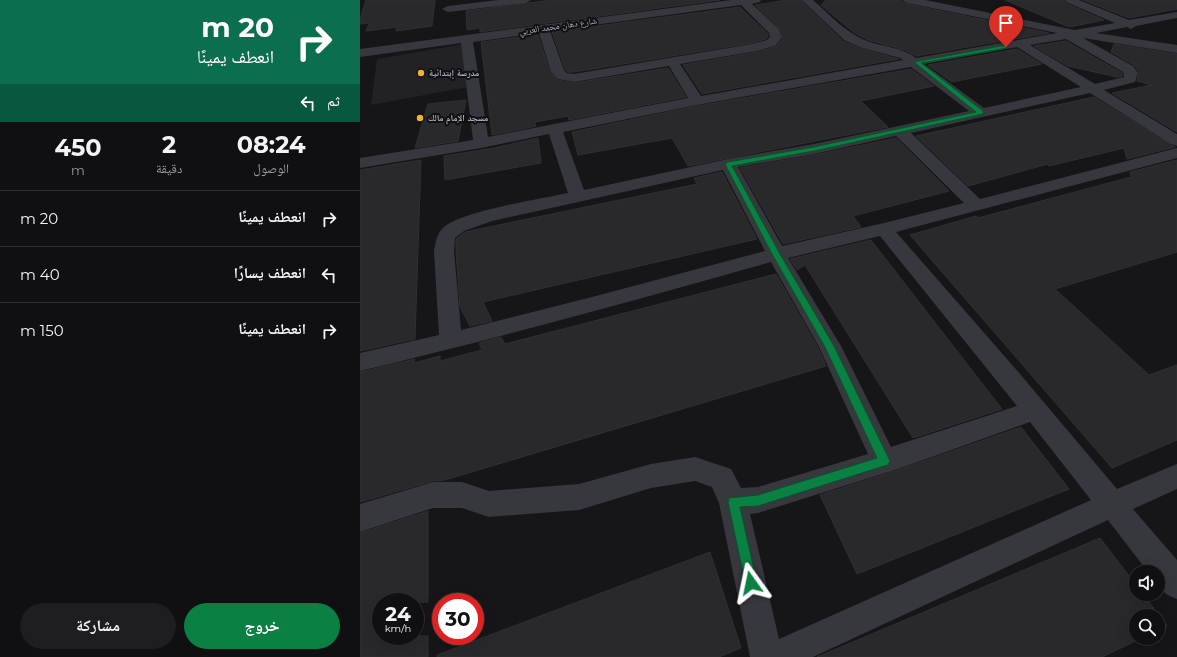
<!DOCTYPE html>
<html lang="ar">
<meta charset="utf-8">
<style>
body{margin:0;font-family:Montserrat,"Noto Naskh Arabic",sans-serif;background:#1e1e20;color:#f1f3f6;direction:rtl;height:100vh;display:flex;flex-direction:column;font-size:15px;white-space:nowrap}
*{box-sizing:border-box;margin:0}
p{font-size:13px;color:#9c9d9f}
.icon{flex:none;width:22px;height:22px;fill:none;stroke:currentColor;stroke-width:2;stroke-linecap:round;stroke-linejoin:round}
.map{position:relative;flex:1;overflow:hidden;direction:ltr}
.side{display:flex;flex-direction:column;background:#101012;width:360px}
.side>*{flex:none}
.top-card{background:#0b6e4f;color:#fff;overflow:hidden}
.controls{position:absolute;left:769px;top:565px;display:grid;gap:8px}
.controls a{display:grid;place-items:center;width:36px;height:36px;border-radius:50%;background:#101012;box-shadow:0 4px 16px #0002,0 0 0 1px #303032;font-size:20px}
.speed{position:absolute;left:12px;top:593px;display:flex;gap:8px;font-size:20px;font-weight:700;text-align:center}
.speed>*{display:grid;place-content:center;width:52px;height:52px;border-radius:50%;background:#101012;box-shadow:0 4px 16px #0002,0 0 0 1px #303032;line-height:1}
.speed small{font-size:10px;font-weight:400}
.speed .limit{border:6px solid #d22;background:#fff;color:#111}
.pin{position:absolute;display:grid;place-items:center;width:34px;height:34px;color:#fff;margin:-41px -17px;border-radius:50% 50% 50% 0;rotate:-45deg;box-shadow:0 0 4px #0007}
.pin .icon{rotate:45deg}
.me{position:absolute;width:44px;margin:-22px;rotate:348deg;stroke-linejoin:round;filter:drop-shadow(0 0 3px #0008)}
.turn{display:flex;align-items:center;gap:14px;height:84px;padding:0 20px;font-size:18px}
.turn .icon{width:52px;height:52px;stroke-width:2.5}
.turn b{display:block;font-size:28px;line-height:34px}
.then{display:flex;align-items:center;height:38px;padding:0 20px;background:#0003;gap:8px;font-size:15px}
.eta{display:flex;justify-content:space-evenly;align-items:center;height:68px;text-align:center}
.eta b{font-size:24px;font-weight:700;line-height:28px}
.cta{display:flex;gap:8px;margin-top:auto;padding:8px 20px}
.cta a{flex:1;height:46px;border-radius:24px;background:#0b8043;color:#fff;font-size:16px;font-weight:700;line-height:46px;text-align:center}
.cta a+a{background:#1e1e20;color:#f1f3f6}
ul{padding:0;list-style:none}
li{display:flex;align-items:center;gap:12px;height:56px;padding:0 20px;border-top:1px solid #303032}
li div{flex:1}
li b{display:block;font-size:15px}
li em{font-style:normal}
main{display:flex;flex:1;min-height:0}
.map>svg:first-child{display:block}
.built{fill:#222225}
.building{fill:#29292c;stroke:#303034}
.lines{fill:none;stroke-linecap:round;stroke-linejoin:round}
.minor{fill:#37383d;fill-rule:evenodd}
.route{fill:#0b8043;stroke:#07532c}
.poi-dot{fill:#f2b134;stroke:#111113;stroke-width:1.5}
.labels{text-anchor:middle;stroke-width:4;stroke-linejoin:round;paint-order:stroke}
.far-street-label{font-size:9px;fill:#a8adb8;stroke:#111113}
.far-poi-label{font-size:9px;font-weight:bold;fill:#a8adb8;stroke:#111113;text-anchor:start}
</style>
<main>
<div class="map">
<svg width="817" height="657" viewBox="0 0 817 657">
<rect width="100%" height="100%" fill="#161618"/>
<!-- built -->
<path class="built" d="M104,44L108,87L11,105L17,59Z"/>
<!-- building -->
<path class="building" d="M6,0H75L72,26L36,31L37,27L6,31L9,23L0,24V19Z
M192,0H360L120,32V28L107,30L106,11Z
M427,0H441L483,41L499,48L539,59L342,94L323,65L397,52L415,47L423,39L420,29L395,5Z
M466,0H533L541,1L547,4L689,33L556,56L545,50L508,40L493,32L461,5Z
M645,0H704L705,3L744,20L709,27Z
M723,0H817V9L769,18Z
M380,7L408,34V37L406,39L392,43L214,72H208L205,69L192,32Z
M178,35L190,72L198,80L214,83L308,68L326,97L209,120L208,116L175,122L176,126L132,135L121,42Z
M706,41L762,73V76L757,77L708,66L674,46Z
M754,44L817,54V132L752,93L792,85L777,81L779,72L774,65L751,52Z
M657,49L682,64L592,82L568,65Z
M551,69L574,86L501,101L528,127L328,166L312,138L218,155L212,132L337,106Z
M734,97L815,147L767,159L764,148L689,166L688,164L608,186L556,136Z
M106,100L98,141L55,148L68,104Z
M178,138L181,163L85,180L84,156L134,148Z
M536,138L589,191L493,216L501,227L423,244L380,168L454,155Z
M61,160L55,339L0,351V170Z
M817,160V252L695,289L789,375L817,365V440L752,468L550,235L616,216L618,218L771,177L770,172Z
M362,172L397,239L123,302L132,321L110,326L100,307L96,251V239L105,232L337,184L334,178Z
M511,240L642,409L553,438L445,265L437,270L430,259Z
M416,274L458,348L466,366L85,480L73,481L0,502V372L55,359L54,363L80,356V361L122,350L119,343L141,337L145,344Z
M661,427L709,489L497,574L460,495L538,470Z
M68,511V602H21V636H68V657H0V533Z
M740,538L776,585V594H783L807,626L798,630V616H776V638H782L742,657H457Z
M350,552L381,648L359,657H77V655Z"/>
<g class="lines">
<!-- minor -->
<path class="minor" d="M138,0H171L166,3L88,12L82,9L88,6Z
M371,0H401L400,2L392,4L419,29L422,38L415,46L397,51L320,64L341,96L543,60L540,58L499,47L484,40L442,0H453C470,15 486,33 507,41C523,47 542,47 556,58L697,33L547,3L542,0H565L715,30L755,23L706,2L705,0H719L769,20L817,12V18L776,26L771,29L767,27L736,33L817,45V53L723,38L773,66L778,73L775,82L744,90L817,134V146L811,144L730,93L551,133L620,199L817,148V158L536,232L654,367L757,489L817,464V489L773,509L817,560V599C802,593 798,589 798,572H788L748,520L453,657H390L359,503L352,487L335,481L291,488L219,510L129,517L102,508H73L0,532V504L73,482H102L129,491L219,484L291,464L335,457L371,469L381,488L398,487L508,454L459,347L411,262C274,301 138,338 0,371V353L79,335L74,251C76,242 76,235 83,228C101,211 181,199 208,193L189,134L121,148L0,168V158L113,140L101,43L0,57V49ZM381,5L409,33L410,37L407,40L392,44L214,74L207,73L204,70L190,31ZM179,33L191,72L198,79L214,82L309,66L328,98L128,137L113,42ZM706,39L763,72L764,77L735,84L670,45ZM657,47L721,87L624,108L564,64ZM551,67L609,111L454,144L368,159L224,190L203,132L337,105ZM536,136L604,203L524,223L422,246L378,167L454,154ZM363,170L405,251L232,297L101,330L94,251L95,238L104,231L132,221ZM520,236L657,406L531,447L481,346L428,258ZM670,422L731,500L419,639L390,514L398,513L538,469Z"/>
</g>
<!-- route -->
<path class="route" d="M646,45L648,47L647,48L561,63L623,111V114L454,151L372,166L420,254L474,346L530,461L528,465L524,466L398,506L380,507L397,583L395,587L391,589L386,587L368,502L369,498L398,495L517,458L465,347L412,254L365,164L368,162L454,147L616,112L554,62Z"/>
<!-- markers -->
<g class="poi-dot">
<circle cx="61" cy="73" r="4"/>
<circle cx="60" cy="118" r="4"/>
</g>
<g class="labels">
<!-- far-street labels -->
<g class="far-street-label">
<text transform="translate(198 26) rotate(-8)" y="3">شارع دهان محمد العربي</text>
</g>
<!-- far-poi labels -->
<g class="far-poi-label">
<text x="69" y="76">مدرسة إبتدائية</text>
<text x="68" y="121">مسجد الإمام مالك</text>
</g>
</g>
</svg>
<div class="controls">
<a><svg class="icon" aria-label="sound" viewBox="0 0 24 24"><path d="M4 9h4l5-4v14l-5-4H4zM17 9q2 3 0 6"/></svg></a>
<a><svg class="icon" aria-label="search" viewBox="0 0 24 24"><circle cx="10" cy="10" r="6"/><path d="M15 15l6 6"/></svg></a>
</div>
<div class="speed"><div>24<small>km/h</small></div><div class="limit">30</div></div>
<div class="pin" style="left:646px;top:47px;background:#d93025"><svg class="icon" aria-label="arrive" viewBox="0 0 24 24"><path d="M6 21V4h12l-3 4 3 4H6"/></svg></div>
<svg class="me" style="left:391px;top:583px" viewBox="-20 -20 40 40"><path d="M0-17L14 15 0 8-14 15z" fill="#0b8043" stroke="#fff" stroke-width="4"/></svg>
</div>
<section class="side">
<div class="top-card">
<div class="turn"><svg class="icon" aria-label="right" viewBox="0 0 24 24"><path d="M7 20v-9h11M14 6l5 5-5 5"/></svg><div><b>20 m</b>انعطف يمينًا</div></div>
<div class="then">ثم<svg class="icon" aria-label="left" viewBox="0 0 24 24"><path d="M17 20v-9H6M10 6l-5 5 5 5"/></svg></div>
</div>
<div class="eta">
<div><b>08:24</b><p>الوصول</p></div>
<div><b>2</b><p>دقيقة</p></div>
<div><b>450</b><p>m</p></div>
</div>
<ul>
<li><svg class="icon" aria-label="right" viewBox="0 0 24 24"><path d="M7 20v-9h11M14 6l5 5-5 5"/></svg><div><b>انعطف يمينًا</b></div><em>20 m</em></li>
<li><svg class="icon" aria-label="left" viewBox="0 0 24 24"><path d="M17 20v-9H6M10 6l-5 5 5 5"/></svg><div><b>انعطف يسارًا</b></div><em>40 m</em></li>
<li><svg class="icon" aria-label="right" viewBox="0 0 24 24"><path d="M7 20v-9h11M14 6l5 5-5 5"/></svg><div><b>انعطف يمينًا</b></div><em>150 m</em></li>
</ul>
<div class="cta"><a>خروج</a><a>مشاركة</a></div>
</section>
</main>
